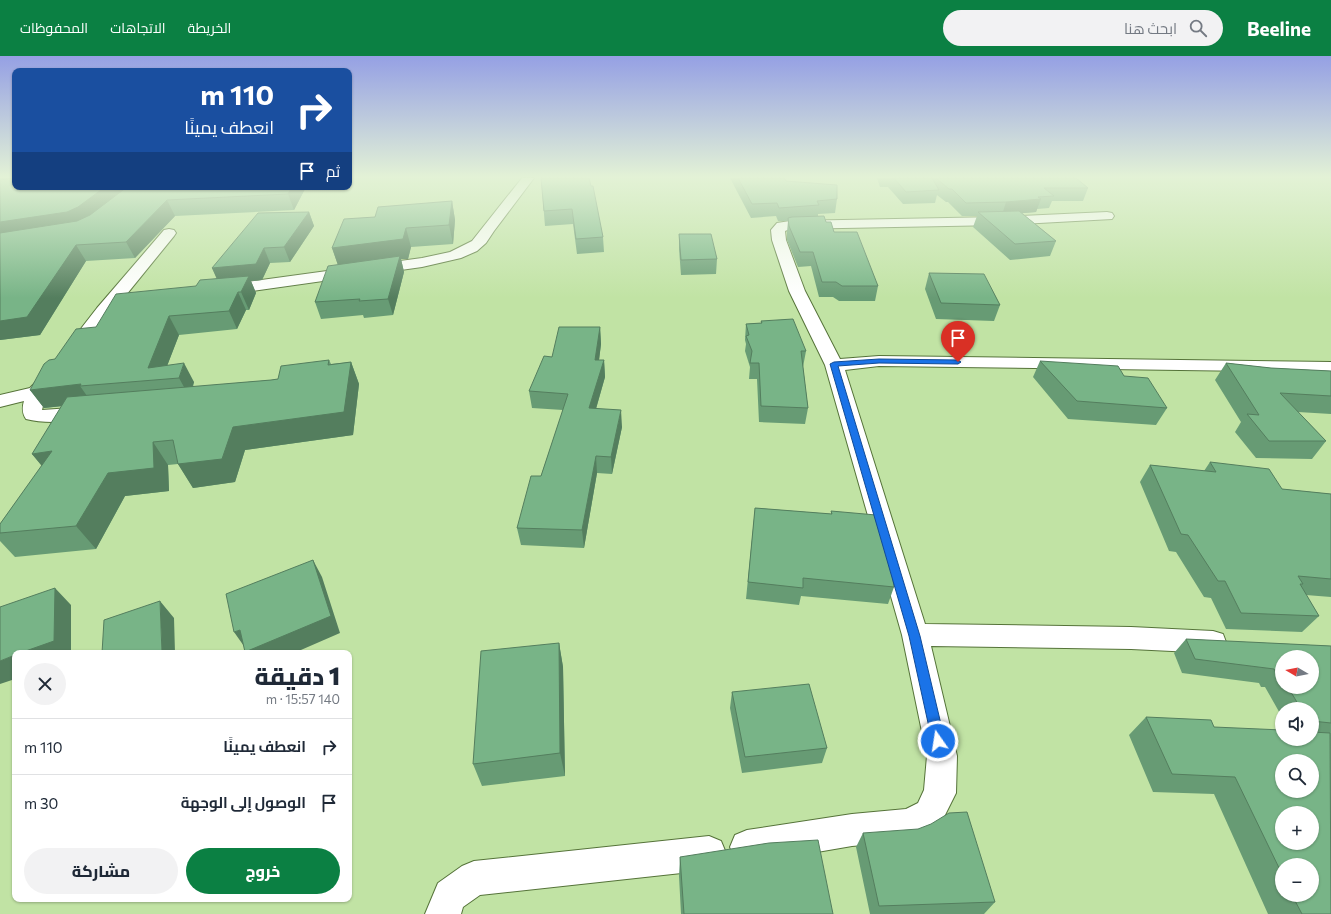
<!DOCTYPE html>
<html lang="ar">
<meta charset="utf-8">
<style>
body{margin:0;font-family:Commissioner,Cairo,sans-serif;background:#f2f2f3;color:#1f2937;direction:rtl;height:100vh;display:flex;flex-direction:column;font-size:15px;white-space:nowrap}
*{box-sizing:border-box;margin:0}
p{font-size:13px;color:#747a83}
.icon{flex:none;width:22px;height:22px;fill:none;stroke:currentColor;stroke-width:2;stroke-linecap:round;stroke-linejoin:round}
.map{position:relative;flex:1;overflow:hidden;direction:ltr}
.panel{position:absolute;left:12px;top:594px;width:340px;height:252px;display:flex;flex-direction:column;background:#fff;border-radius:8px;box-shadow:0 1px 3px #0004;direction:rtl}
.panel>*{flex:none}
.guide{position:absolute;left:12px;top:12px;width:340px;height:122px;border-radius:8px;box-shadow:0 1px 3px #0004;direction:rtl;background:#1a4fa0;color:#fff;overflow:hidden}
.needle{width:26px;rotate:280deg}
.controls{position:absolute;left:1275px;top:594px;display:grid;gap:8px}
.controls a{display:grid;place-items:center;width:44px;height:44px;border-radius:50%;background:#fff;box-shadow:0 1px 3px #0004;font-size:20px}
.pin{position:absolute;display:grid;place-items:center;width:34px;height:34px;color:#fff;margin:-41px -17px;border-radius:50% 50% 50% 0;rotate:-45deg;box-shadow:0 0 4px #0007}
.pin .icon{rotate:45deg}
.me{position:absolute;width:44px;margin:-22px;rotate:347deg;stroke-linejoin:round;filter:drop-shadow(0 0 3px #0008)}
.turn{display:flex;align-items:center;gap:14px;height:84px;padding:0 12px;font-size:18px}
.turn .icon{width:52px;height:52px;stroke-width:2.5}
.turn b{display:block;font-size:28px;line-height:34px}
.then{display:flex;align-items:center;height:38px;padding:0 12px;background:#0003;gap:8px;font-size:15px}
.round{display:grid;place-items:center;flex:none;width:42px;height:42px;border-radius:21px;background:#f2f2f3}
.headline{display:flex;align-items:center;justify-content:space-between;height:68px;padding:0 12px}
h1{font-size:24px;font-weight:800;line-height:30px}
.button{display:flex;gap:8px;margin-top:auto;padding:8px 12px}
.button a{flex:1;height:46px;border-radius:24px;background:#0b8043;color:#fff;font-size:16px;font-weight:800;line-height:46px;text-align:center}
.button a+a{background:#f2f2f3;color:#1f2937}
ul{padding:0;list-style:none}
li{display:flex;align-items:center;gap:12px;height:56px;padding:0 12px;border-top:1px solid #e0e1e3}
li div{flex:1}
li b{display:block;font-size:15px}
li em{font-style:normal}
header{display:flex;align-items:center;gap:24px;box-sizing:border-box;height:56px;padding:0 20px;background:#0b8043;color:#fff}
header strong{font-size:19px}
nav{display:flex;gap:22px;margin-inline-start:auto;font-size:14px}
.search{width:280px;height:36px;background:#f2f2f3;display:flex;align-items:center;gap:10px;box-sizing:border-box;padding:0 14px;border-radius:22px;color:#747a83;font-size:15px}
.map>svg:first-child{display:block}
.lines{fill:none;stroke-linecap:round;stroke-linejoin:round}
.minor-casing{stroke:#557339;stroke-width:2}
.minor{fill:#fff;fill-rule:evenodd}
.wall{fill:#679b74;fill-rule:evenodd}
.shaded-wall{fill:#547e5e}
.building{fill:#78b487;stroke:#547e5e;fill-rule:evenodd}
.route{fill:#1a73e8;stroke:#114b97}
</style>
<header>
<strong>Beeline</strong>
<div class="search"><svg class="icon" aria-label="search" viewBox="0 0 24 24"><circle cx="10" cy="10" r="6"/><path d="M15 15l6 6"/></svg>ابحث هنا</div>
<nav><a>الخريطة</a><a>الاتجاهات</a><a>المحفوظات</a></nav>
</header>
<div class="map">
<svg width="1331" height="858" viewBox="0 0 1331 858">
<rect width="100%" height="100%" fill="#c1e3a4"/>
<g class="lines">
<!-- minor casing -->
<g class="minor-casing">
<path id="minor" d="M522,122H534L494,175L486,187L477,195L461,202L422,211L224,239L218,237L216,234L218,231L224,229L422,202L450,196L472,185Z
M1107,156L1112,157L1114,160L1112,163L1000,169L790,173L785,175L786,184L805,235L840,303L879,300L1331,306V316H1328L879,310L845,314L925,568L1131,571L1213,575L1223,578L1226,586L1223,594L1213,597L1131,593L931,590L957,700L956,737L940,769L909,785L852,790L747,808L735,803L730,791L735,779L747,774L852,758L906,753L918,747L924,734L927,700L902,579L825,309L789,235L772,184L771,174L777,167L790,165L1000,161Z
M169,173L174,174L176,177L174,180L109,260L67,314L46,338L42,354L86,351L93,353L96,357L93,361C74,366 45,368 26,363C22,357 22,352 24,345L0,351V339L30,332L55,306L97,252L164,174Z
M709,780L721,785L726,797L721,809L709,814L480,839L463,851L461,858H425L438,827L462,810L474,805Z"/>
</g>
<!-- minor -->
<use href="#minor" class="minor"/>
</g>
<!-- wall -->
<path class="wall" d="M0,122H15V131H306L294,154L175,160L135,202L86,205L40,279L0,284Z
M541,122L603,181L604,196L577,198L573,168L545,170Z
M730,122H784L786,125L837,143L835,157L818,158V160L826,166L878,230L875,245H839L833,241H819L811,210L798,211L787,184V176L788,165H778L776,160L751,162Z
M877,122H1076L1088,132L1083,145H1052L1049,152L1037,153L1036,156L1022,157L1056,185L1050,200L1010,204L973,171L977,160H962L948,146H946L937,139L935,147L903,148L888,131H880Z
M452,145L455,164L453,188L411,191L408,203H401L404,216L393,259L364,262L363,259L321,263L315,246L338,209L332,192L375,161Z
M309,156L314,170L290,206L270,207L262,224L251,225L256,237L249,254H246L237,273L179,279L167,310L194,326L193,331L271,324L278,323L329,304L331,308L351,306L359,328L353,379L245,394L235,426L193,432L178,408L168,409L169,435L125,440L96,493L15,501L0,485V468L42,410L32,398L62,350L44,352L30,334L55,303L96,271L217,222L212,212Z
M679,178L717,203L716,218L681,219L679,193Z
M929,217L1000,249L994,265L936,263L925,233Z
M761,265L806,295L803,311L808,352L805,368L759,366L757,323H749L750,311L745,295L746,288L745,284L746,268L761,267Z
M600,271L601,288L599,304H604L605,321L596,353L622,371L612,418L597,417L584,492L521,489L517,472L541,420L563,354L532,352L529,335L552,301Z
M1040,305L1124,320L1167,352L1156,369L1068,363L1033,321Z
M1226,307L1271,312L1331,315V358L1298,356L1326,385L1312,403L1256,402L1235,376L1241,366L1215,324Z
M1210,406L1282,433L1331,438V541L1306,539L1319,560L1302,576L1226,573L1211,542L1204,541L1176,496L1169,495L1140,426L1150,409L1204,415Z
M755,452L831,458V455L894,531L888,548L801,540L799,549L746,543Z
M1186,583L1331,590V858H1268L1214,738L1153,736L1129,679L1146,661L1214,671L1312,683V653H1282V661L1265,631H1261L1259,627L1182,617L1174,597ZM1282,601L1312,631H1282ZM1282,809L1312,839H1282Z
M559,587L563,611L565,720L482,730L473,708Z
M732,636L827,692L822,707L742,717L730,652Z
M863,777L995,846L984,858H870L856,791Z
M680,801L833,858H681L679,820Z"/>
<!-- shaded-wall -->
<path class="shaded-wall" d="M105,131H140L87,167L0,184V166Z
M292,131H306L294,154L288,138Z
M1041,143L1036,156L1002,159L1006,146Z
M167,144L175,160L135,202L126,186Z
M452,145L455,164L453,188L449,169Z
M309,156L314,170L290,206L284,191Z
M406,172L411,191L408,203H401L404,216L393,259L388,243L339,212L332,192Z
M76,189L86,205L40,279L0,284V265Z
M264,192L270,207L262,224L251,225L256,237L249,254L241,236L219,228L212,212Z
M238,236L246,254L237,273L229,255Z
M169,260L179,279L162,323L148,312Z
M600,271L601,288L597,320L595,304Z
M604,304L605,321L591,370L589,352Z
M351,306L359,328L353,379L245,394L235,426L193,432L178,408L233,371Z
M184,307L194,326L189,340L179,322Z
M81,328L80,330L92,347L44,352L30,334Z
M621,354L622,371L612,418L611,401Z
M153,386L168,409L169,435L125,440L96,493L76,470L108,417Z
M52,395L51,421L32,398Z
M596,400L597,417L584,492L582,474Z
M313,504L322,521L340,577L294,597H246L245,596Z
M55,532L71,549V597H20Z
M160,545L174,562L175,597H162Z
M240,574L246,593L234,576Z
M559,587L563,611L565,720L560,697Z
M15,599V623L0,628V605Z"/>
<!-- building -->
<path class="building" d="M12,122H15V131H105L78,151L67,156L0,166V124Z
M541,122H589L591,130H593L603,181L576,183L572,153L544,155Z
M738,122H784L786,125L837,129V143L817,145L819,149L779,152L777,147L752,148Z
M894,122H932L939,134L906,136Z
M936,122H1076L1088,132H1044L1054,140L1038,141L1041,143L1006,146L966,147L952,133H949Z
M127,131H292L288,138L167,144L126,186L76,189L27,261L0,265V177L77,165L90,159Z
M452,145L449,169L406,172L403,183L332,192L344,163L375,161L378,151Z
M1019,155L1056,185L1015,188L978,156Z
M309,156L284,191L264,192L256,208L212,212L258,157Z
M824,160L826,166H831L834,176H857L878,230H842L836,226H822L813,196H800L789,170L788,162L792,161Z
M679,178H711L717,203L681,204Z
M400,200L388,243L359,245L360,243L315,246L328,210Z
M929,217L984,218L1000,249L941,247Z
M249,220L241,236H238L229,255L169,260L148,312L184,307L179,322L80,330L81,328L30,334L44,308L49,304L55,303L76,273L96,271L116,238L196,230L200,224Z
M793,263L806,295H801L808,352L761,350L759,307H750L752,295L746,280L749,279L746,268L762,267L761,265Z
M559,271H600L595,304H604L589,352L621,354L611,401L596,400L582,474L517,472L531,420H541L568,338L529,335L544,300L552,301Z
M329,304L328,309L351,306L344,356L233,371L222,403L178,408L173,384L153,386L154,412L108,417L76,470L0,477V468L52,395L32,398L67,341L271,324L278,323L281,310Z
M1040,305L1118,310L1124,320L1148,322L1167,352L1077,345Z
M1226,307L1271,312L1331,315V340L1280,337L1326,385H1269L1247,358L1259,359Z
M1210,406L1269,413L1282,433L1331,438V523L1298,520L1303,528H1300L1319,560L1241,557L1225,525H1218L1188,479L1181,478L1150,409L1216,416Z
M755,452L832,458L831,455L876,459L891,509L894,531L803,522V532L748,526Z
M313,504L331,560L245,596L240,574L234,576L226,538Z
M55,532L54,585L20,597H15V599L0,605V551Z
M160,545L162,597H102L104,564Z
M1186,583L1331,590V667L1312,665V653H1301L1288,631H1312V601H1282V621L1280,617H1276L1274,613L1195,603Z
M559,587L560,697L473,708L481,595Z
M809,628L827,692L745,701L732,636Z
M1146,661L1211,664L1214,671L1282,674V683H1312V676L1330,677L1331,858H1302L1292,839H1312V809H1282V818L1235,721L1172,718ZM1282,705H1312V735H1282ZM1282,757H1312V787H1282Z
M967,756L995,846L879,850L863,777L918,773L931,768L949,757Z
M818,784L833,858H684L680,801L769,787Z"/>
<!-- sky -->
<linearGradient id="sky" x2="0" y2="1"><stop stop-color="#95a0e4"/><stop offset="0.5" stop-color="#e3f2d6"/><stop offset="1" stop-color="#e3f2d6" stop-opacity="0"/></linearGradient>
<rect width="1331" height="242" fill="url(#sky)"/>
<!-- route -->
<path class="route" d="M879,303L958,304L961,306L958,308L879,307L838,310L920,580L945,685L943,689L938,691L934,689L932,685L909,580L830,308L834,306Z"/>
</svg>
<div class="controls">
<a><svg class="needle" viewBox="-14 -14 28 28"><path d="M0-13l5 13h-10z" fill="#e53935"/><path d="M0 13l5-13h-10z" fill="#747a83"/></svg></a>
<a><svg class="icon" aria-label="sound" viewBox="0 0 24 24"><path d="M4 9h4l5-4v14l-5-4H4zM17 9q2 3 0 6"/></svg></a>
<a><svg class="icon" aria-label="search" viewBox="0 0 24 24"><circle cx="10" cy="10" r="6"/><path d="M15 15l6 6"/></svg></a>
<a>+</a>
<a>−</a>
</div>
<div class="pin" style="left:958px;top:306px;background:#d93025"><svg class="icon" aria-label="arrive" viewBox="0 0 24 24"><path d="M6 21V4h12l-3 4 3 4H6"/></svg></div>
<svg class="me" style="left:938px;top:685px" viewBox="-20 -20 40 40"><circle r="17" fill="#1a73e8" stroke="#fff" stroke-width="3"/><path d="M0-11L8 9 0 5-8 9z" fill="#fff"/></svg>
<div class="guide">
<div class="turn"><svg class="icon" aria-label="right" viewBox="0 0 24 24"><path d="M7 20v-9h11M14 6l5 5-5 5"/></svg><div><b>110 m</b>انعطف يمينًا</div></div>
<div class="then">ثم<svg class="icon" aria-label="arrive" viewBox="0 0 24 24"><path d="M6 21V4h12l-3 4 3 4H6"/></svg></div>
</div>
<section class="panel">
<div class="headline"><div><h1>1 دقيقة</h1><p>140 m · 15:57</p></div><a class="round"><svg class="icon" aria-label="close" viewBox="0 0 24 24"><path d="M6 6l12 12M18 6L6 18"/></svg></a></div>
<ul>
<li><svg class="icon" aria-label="right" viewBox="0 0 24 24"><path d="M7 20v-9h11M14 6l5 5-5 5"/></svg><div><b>انعطف يمينًا</b></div><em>110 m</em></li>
<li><svg class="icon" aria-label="arrive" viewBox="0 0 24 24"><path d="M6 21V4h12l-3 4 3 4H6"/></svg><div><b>الوصول إلى الوجهة</b></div><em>30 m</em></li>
</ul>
<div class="button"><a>خروج</a><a>مشاركة</a></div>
</section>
</div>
